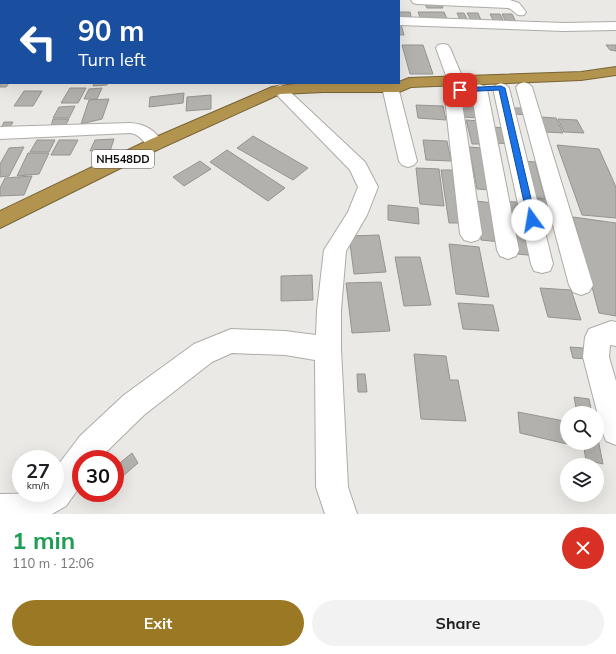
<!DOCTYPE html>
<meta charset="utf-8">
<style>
body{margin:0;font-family:Mulish,sans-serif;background:#f2f2f2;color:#202124;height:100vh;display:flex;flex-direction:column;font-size:15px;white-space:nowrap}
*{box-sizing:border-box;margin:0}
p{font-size:13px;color:#757577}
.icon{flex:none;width:22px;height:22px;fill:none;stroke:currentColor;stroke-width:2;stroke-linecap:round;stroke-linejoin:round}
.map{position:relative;height:514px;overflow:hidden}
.side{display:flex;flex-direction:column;background:#fff;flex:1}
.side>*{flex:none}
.guide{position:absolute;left:0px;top:0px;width:400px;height:84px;box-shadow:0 4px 16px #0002;background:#1a4fa0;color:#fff;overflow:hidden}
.controls{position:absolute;left:560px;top:406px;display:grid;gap:8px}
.controls a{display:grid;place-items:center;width:44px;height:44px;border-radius:50%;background:#fff;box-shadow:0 4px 16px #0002;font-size:20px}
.speed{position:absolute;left:12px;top:450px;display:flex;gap:8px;font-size:20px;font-weight:700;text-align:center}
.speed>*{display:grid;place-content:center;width:52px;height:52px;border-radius:50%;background:#fff;box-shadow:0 4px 16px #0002;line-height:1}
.speed small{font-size:10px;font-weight:400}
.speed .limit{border:6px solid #d22;background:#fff;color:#111}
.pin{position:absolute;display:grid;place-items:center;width:34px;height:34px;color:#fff;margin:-17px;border-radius:8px;box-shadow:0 2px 6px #0006}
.me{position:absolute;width:44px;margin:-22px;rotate:347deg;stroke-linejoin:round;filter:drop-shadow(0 0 3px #0008)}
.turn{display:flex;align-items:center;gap:14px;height:84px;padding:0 12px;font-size:18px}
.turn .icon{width:52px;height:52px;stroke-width:2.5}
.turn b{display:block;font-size:28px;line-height:34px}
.round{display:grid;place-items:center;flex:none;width:42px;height:42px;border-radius:21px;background:#f2f2f2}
.head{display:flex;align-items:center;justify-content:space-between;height:68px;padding:0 12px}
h1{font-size:24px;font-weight:700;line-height:30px;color:#1e9e55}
.primary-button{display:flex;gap:8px;margin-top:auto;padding:8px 12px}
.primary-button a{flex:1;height:46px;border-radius:24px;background:#9b7924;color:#fff;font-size:16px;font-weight:700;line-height:46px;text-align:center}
.primary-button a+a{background:#f2f2f2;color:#202124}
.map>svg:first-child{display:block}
.building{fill:#b2b1ad;stroke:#959490}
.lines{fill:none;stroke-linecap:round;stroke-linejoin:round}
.minor-casing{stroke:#adaba7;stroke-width:2}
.highway-casing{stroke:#796437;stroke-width:2}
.minor{fill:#fff;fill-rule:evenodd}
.highway{fill:#b3944e;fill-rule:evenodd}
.route{fill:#1a73e8;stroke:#114b97}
.labels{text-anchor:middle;stroke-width:3.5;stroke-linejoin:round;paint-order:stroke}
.shield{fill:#fff;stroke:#555554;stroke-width:1}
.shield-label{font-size:11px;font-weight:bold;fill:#0c0c0b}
</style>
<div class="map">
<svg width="616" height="514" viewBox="0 0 616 514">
<rect width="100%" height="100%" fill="#ebe9e5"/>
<!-- building -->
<path class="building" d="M424,2L441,3L443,8H427Z
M399,12H410L412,21L399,20Z
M418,12H444L448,21L421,20Z
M457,13H464L468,21L461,22Z
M467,13H478L481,20H471Z
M490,14H500L504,22H494Z
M502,14H512L516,22H506Z
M399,23L401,24L404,35H399Z
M402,45H423L433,74H410Z
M606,45H616V51L610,50Z
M0,78L1,83H9L6,87H0Z
M94,83H108L107,85L93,86Z
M70,88H86L78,103H61Z
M102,88L97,99H84L89,89Z
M24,91H42L33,106H14Z
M184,93L183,103L149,107L150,97Z
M211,95V109L186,111L187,97Z
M109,99L102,119L81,124L89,100Z
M459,103L474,104L478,118L463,117Z
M416,105L443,106L446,120L418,118Z
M75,106L69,118H53L59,107Z
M513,108H525L528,115L515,114Z
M540,117L556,118L563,133L546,132Z
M53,119H69L65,126L51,127Z
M558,119L577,120L584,133L564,132Z
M466,120L481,121L487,144H472Z
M4,122H13L8,130L0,131Z
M491,127L508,128L513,144L496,143Z
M253,136L308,168L293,180L237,148Z
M114,139L110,151H90L95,140Z
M37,140H55L49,152H30Z
M59,140H78L70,155H51Z
M423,140L447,141L451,161L426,160Z
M557,145L599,149L616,187V218L582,215Z
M24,147L9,176L0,177V164L9,148Z
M469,147L482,148L491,190L477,189Z
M227,150L285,188L268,201L210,162Z
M28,153H49L39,174L17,176Z
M200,161L211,169L184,186L173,177Z
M522,161L535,162L545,199L532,197Z
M416,168L439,169L444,206L420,204Z
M441,170H455L464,223H449Z
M32,176L24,195L0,196V188L5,178Z
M530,198L547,199L554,224L536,222Z
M476,201L493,203L500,242L481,240Z
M506,201L524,203L537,256L517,254Z
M388,205L418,208L419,224L388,220Z
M573,217L616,223V316L599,313Z
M379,235L386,272L354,274L349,236Z
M449,244L479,247L489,297L456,294Z
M395,257H420L431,305L404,306Z
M312,275L313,300L281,301V276Z
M381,282L390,331L352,333L346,283Z
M540,288L571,290L581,320L548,317Z
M458,303L493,305L499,331L463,329Z
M570,347L583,348L587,359L573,358Z
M414,354L446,356L450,380H458L466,421L421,419Z
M357,374H365L367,392H358Z
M574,397L589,399L592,413H577Z
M518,412L564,421L567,444L520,433Z
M597,434L603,464L586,460L583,443H597Z
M132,453L138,463L115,483V467Z"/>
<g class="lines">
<!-- minor casing -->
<g class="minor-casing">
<path id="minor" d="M330,0H342V1H330Z
M411,0H510L519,3L526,12L524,15C515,17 515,10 508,8L417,4L413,3Z
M0,8L1,9V17L0,16Z
M399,17L564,23L616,22V30L564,31L399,25Z
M443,44L448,45L450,48L464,81L461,84L456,86L451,84L448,81L436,48L438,45Z
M524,82L529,84L532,87L593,285L589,292L581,295L573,292L569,285L516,87L519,84Z
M392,83L395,84L398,87L417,161L414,165L408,167L402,165L399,161L382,87L385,84Z
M501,83L506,85L509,88L553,264L550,271L542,273L534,271L531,264L493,88L496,85Z
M479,84L484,86L487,89L519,250L516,256L508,259L500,256L497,250L471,89L474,86Z
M280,85L285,87L365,162L378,187L367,215L346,251L341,310V349L348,487L357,514H325L316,487L315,360L285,355L232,353L212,362L144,415L99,459H81V485L66,506L52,514H0V494L55,493V469L80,436L124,395L194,344L231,329L285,331L316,335L317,310L324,250L348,212L358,187L350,170L275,93L272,90L275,87Z
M452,85L457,87L460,90L482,234L478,240L471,242L464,240L460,234L444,90L447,87Z
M130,123C146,124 155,130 164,144L161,148C144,153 146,135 130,133L0,139V127Z
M611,321L616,322V346L610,345L609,357L616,381V445L606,441L602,431L583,357L585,337L589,329Z"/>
</g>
<!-- highway casing -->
<g class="highway-casing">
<path id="highway" d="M616,67V75L581,80L411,87L399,92H323L280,94L161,148L0,228V211L149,140L272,87L303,83H399V82L409,78L581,72Z"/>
</g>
<!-- minor -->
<use href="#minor" class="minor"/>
<!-- highway -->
<use href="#highway" class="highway"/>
</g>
<!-- route -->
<path class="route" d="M501,86L505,88L536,220L532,223L528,220L499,90L460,92L457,90L460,88Z"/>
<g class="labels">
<!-- shield labels -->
<rect class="shield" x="92" y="150" width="62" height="18" rx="3"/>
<g class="shield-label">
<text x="123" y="163">NH548DD</text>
</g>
</g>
</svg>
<div class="controls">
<a><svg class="icon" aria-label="search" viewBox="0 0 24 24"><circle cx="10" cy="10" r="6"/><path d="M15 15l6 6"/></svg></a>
<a><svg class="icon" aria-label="layers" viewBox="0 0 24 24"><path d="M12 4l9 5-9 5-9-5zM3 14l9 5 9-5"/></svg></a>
</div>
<div class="speed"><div>27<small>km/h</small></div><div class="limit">30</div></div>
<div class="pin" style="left:460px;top:90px;background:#d93025"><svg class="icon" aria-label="arrive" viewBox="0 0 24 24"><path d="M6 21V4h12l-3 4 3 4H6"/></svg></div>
<svg class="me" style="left:532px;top:220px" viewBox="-20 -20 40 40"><circle r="19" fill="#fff"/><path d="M0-13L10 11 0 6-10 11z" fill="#1a73e8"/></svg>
<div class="guide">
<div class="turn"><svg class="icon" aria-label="left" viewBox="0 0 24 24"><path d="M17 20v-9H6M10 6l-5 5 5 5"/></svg><div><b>90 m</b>Turn left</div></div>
</div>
</div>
<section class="side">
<div class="head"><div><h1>1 min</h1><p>110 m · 12:06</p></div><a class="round" style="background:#d93025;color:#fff"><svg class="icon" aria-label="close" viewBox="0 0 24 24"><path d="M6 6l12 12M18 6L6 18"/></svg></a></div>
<div class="primary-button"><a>Exit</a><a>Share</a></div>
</section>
